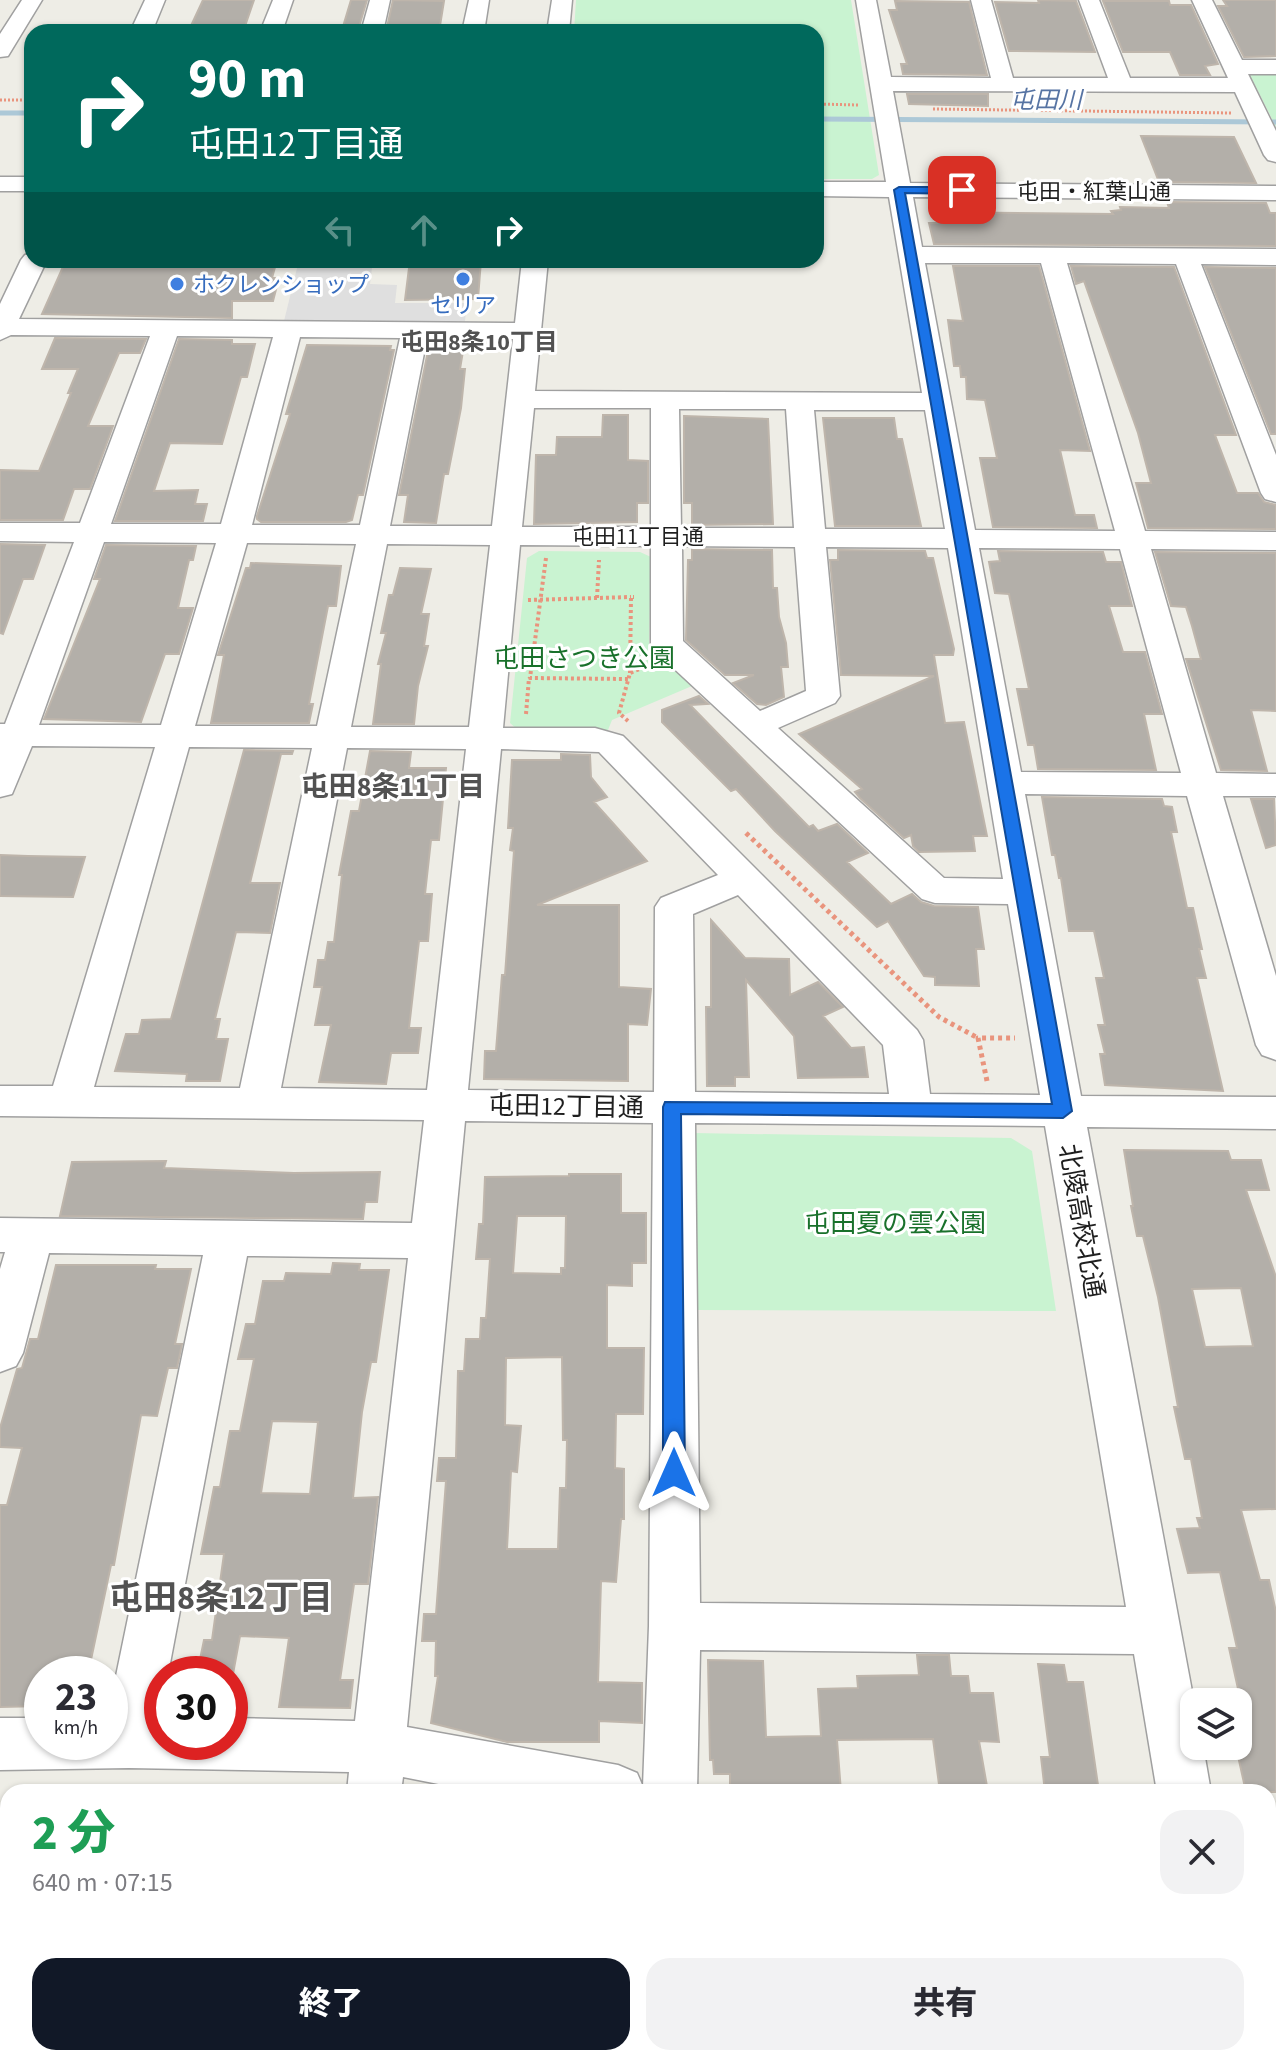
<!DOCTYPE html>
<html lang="ja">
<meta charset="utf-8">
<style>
body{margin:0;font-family:"Source Sans 3","Noto Sans JP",sans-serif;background:#f2f2f3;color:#2b2b33;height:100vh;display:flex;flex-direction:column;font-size:30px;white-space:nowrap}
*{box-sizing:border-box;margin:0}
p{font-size:26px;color:#7c7c81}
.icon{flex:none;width:44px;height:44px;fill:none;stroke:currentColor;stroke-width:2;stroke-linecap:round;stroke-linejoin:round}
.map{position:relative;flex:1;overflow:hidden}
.side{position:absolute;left:0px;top:1784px;width:1276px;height:282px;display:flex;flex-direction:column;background:#fff;border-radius:24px 24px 0 0;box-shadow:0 2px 6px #0004}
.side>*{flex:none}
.guide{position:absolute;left:24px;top:24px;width:800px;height:244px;border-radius:24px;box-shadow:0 2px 6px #0004;background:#00695c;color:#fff;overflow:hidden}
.controls{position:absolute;left:1180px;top:1688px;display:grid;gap:16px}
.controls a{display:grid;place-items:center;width:72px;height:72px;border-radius:16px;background:#fff;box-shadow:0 2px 6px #0004;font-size:40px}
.speed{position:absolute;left:24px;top:1656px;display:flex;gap:16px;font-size:40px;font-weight:700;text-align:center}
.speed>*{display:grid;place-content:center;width:104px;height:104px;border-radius:50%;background:#fff;box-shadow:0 2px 6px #0004;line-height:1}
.speed small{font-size:20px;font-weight:400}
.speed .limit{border:12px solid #d22;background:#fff;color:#111}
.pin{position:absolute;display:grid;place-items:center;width:68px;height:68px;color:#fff;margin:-34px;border-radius:16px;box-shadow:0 4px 12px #0006}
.me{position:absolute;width:88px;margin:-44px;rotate:0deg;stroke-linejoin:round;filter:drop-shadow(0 0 6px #0008)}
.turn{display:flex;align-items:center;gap:28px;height:168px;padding:0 32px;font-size:36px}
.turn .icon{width:104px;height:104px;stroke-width:2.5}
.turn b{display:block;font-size:56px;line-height:68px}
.lanes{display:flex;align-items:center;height:76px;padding:0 32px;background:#0003;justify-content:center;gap:40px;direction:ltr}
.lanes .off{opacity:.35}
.round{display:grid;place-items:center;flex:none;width:84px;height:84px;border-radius:24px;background:#f2f2f3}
.headline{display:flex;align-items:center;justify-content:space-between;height:136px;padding:0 32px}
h1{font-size:48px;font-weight:800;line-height:60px;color:#1e9e55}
.action{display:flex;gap:16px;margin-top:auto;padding:16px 32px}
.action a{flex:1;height:92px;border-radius:24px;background:#111827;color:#fff;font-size:32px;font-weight:800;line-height:92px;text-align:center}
.action a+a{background:#f2f2f3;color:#2b2b33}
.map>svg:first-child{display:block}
.park{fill:#c9f3d1}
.parking{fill:#dfdfdf}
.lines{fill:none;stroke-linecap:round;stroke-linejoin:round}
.stream{stroke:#acc8d7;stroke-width:5}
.building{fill:#b3afa9;stroke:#beb5ab;stroke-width:2;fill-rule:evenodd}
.minor-casing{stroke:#a0a0a0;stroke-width:3}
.path-far2{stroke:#e9947d;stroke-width:3;stroke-dasharray:2 2;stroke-linecap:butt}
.path-far1{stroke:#e9947d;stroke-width:4;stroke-dasharray:3 3;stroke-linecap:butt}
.path{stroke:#e9947d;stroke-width:5;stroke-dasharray:4 4;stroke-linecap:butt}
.minor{fill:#fff;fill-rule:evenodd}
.route{fill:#1a73e8;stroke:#114b97;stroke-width:2}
.shop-dot{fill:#3f7fe0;stroke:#fff;stroke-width:3}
.labels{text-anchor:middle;stroke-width:6;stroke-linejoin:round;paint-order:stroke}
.far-street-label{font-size:22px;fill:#1f1f1f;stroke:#fff}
.far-shop-label{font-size:22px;fill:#366cbe;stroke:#fff;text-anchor:start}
.far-water-label{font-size:24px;font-style:italic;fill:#5774a3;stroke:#fff}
.far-neighbourhood-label{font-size:24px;font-weight:bold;fill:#525252;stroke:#fff}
.park-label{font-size:26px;fill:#19712b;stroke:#fff}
.street-label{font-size:26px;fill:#1f1f1f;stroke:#fff}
.neighbourhood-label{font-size:28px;font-weight:bold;fill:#525252;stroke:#fff}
.near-neighbourhood-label{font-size:34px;font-weight:bold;fill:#525252;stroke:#fff}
</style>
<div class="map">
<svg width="1276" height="2065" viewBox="0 0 1276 2065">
<rect width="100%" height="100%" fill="#eeede6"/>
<!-- park -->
<path class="park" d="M576,0H851L879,175L872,179H816V32H574Z
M1250,75H1276V127Z
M539,551L640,552L651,557L649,645L692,686L612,720L608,730L519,731L510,723L527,558Z
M692,1133L1011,1138L1032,1151L1056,1311L696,1310Z"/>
<!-- parking -->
<path class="parking" d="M299,260H373L370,284L397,285L395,303H467L465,321H284Z"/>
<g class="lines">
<!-- stream -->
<path class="stream" d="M0,113H32
M816,119L1276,122"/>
</g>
<!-- building -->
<path class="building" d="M203,0H254L244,29L189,30Z
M351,0H367L358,30H342Z
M393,0L444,1L439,32H386Z
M1038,0L1076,1L1095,52L1009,51L995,2L1039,3Z
M1223,0H1276V56L1244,57L1218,6H1227Z
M895,1L969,2L987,75L903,74L901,64H907L889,10H897Z
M1103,1H1169L1170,5H1191L1218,64L1205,66L1210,75H1180L1170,52H1123Z
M907,94H988V106L909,104Z
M1141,136L1234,137L1256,183L1159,182Z
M1167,202L1266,203L1270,213H1276V246L934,244L929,223H937L936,212L1113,214L1111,211L1121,210L1120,207L1169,208Z
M66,260H277L272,278H279L273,301H232V318L42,314Z
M410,260H481L478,299L405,300Z
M953,266H1039L1090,451L1060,450L1075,515H1094L1097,528L993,527L980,458H997L985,400L967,399L966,377H961L960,366H954L948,320L963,321Z
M1071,266L1174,267L1236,435H1215L1237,493H1258L1264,502L1276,505V529L1148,528L1136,483H1151L1138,433L1084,281L1076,284Z
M1205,267L1276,268V434H1271Z
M55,338L146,339L140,353H119L88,426H113L90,489H74L63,520H0V470L39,471L71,393H68L78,369H42Z
M179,339L232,340V344H255L247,377H241L222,444L170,443L154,491L198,490L195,504H207L203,521H115Z
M307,345L391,346L390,350H394L363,495H358L352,520L346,522H261L257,519V516L290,414H286Z
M428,351H463L460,369H465L461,408L448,474H444L436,523L404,522L408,495H399Z
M603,415H628V460L648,461V503H637V522L534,524L536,455H556L557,437H602Z
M684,416L768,419L773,524L692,525V503H684Z
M823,418H894L897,439H902L921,526H835Z
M0,544L45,545L33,579H23L3,634L0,633Z
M106,545L196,546L193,560H189L178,608H193L179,654H165L141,722L44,719L100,579H94Z
M692,549L772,550L773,588H777L779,617L786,643L788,667H781L784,697L766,705L757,704L733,683L754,675H725L686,640L688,560H692Z
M838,550L925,551L927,558H933L954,649L953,655H934L945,723L964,722L987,836H973L975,851L919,852L913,846L911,835L904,838L860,798L855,792L862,789L799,734L934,676L841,675L830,560H838Z
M998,551L1103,552L1106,562H1121L1132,606H1109L1123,652H1145L1162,714H1144L1156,770L1038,769L1034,745H1028L1017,689H1029L1009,594L995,593L989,562L1000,561Z
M1155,552L1276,553V711L1251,710L1267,771L1221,770L1186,659H1201L1192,626L1186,607L1171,606Z
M251,563L341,566L336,606H328L309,704H313L309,723H211L224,655H218L246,568H250Z
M400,568L431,569L421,614H429L424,646H428L418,686L414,724H373L381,664H378L386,633H381L389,595H393Z
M699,696L708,704L690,705L809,827L813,825L818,831L837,824L868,853L847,862L891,904L912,894L921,902L934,906L978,907L984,949H976L979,986L935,985V977L924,976L888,921L877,927L775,831L736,789L731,791L662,722V710Z
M244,750L293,751L292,754H281L250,883H280L270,933L236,932L215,1019H220L216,1039H228L220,1081H186L187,1074L115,1071L126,1034H139L142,1020L171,1019Z
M370,751L411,752L409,768H446L439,840H431L425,894H432L428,941H419L409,1028H421L418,1053H391L386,1084L319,1082L331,1025H315L322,987H314L318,960H325L328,942H334L342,875H339L351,811H359Z
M561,754L590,755L591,777L607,797L594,802L647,861L537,905H619V987L651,989L647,1025L628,1024V1081L484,1079L485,1051H496L502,975H505L514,851L510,850L513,828H508L512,760H561Z
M1042,797L1162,799L1164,806L1172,807L1177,832H1171L1187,908H1193L1202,949H1199L1206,978H1197L1223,1091L1105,1085L1100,1054H1105L1098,1025H1105L1096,978H1104L1094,931H1069L1061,878H1059L1055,855H1052Z
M1251,799H1274L1276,845L1266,848Z
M0,855L28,856L85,857L73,897L0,896Z
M711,920L745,958L789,959L790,995L818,982L843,1007L823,1016L851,1048L864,1047L868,1077L798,1078L794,1036L746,980L749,1077H735V1086H707L706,1007H711Z
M1124,1150L1228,1151L1231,1160H1261L1269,1190H1246L1276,1277V1509L1241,1510L1260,1580H1269L1276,1612V1792H1246L1238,1756V1734H1248L1229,1648H1237L1220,1572L1188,1573L1177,1529L1200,1528L1197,1518H1202L1191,1459H1185L1174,1407H1178L1158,1297L1143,1236H1137L1131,1206H1133ZM1241,1288L1253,1346L1205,1347L1192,1289Z
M166,1161L164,1168L294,1173L380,1172L377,1202H365L363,1219L60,1216L72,1162Z
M569,1174H621V1213H646V1263H632V1286L607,1285V1348H644L643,1414H616L615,1468L624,1469V1519H621L616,1582L601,1581L598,1682L642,1683V1723L599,1721V1742H507L431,1723L438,1676H435L436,1641H422L424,1614H436L446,1481H437L439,1458H456L458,1371H464L466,1339H480L481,1318H486L490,1259H476L479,1224H483L485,1177L569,1176ZM517,1216H566L565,1268H561V1274L513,1273ZM562,1357L563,1440H567L566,1488H560L558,1549H507L511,1471L517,1472L521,1426L505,1425L506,1358Z
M333,1263L360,1264L359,1270H389L376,1362H371L362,1412L353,1498L378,1497L368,1584H354L340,1680H353L350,1708L279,1707L289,1638L240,1636L233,1674H197L204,1640H212L224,1554H201L214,1487H220L230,1431H240L254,1359H238L246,1324H255L263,1281H284L286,1273L331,1274ZM272,1421L318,1422L310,1494L261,1493Z
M56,1265H156L155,1269H191L175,1344H182L177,1368H168L157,1416L141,1415L114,1565H111L88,1674H42V1706L0,1707V1505H7L22,1448L0,1447V1428L17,1369L22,1368L30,1339H38Z
M917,1655H949L951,1676H968L970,1693H993L999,1742L979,1741L988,1792H940L933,1739L837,1740L841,1792H730V1774H714L713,1760H710L708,1660L763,1661L766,1737L821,1736L818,1689L858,1688L857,1676L919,1675Z
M1038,1664L1064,1665L1067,1682H1083L1099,1792H1045L1041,1757H1050Z"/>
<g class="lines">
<!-- minor casing -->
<g class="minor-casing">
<path id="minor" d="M22,0H42L8,56L0,57V34Z
M145,0H165L152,32H130Z
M273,0H293L282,32H260Z
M370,0H390L383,32H361Z
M469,0H489L484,32H462Z
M552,0H572L569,32H547Z
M856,0H876L891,77L991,78L971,0H991L1013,78H1108L1079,0H1099L1130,78H1228L1192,0H1212L1242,60H1276V74H1248L1276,131V162L1268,160L1264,155L1235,92L893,91L910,183L1276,186V200L913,197L922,247L1276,249V265L1201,264L1276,455V502L1265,499L1261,493L1176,264L1067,263L1145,531L1276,532V550L1151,549L1216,773L1276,774V796H1223L1276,976V1060L1262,1055L1256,1045L1187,796L1025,794L1081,1096L1276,1097V1129L1087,1127L1194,1702V1746H1203L1211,1792H1157L1134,1654L700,1650L697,1792H479L403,1777L401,1792H347L349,1772L129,1768L0,1770V1718H42V1742H110V1705L203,1255L49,1253L23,1353L16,1366L0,1372V1269L5,1252H0V1218L412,1223L424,1120L0,1116V1086H53L155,747L32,746L12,794L0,797V724H5L74,542L0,541V523H80L150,336L11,335L0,340V304L21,260L25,255L32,253V260H47L19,319L515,323L522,260H548L535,391L922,393L889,197L816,196V182H886ZM925,263H1041L1115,531L975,530ZM177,336L273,337L221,524H111ZM300,337L400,338L360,525H252ZM427,338L513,339L492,526H390ZM534,408H651V527H522ZM679,409H786L794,528H681ZM814,410H925L945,529H825ZM104,542L216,543L161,725H39ZM247,543L356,544L317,726H195ZM387,544L490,545L469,727H351ZM520,545L651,546V644L655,651L922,899L935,903L1008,904L1040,1095L930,1094L923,1040L917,1030L623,736L595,728H503ZM682,546L795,547L806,691L760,711L683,641ZM826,547L948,548L1003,879L944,878L778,728L835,703L840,696ZM979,548L1120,549L1181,773L1021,772ZM189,747L312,748L240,1088L94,1087ZM347,748L466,749L427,1090L281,1088ZM501,749L599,752L718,875L661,898L655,907L654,1092L468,1090ZM738,895L883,1045L889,1094L695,1092L693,914ZM465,1121L653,1123L649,1626L643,1787L637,1773L618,1765L407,1727ZM695,1123L1045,1126L1126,1607L700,1603ZM247,1256L408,1258L355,1721L230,1718V1742H162V1674H168Z
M0,177H32V191H0Z
M1268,1857H1276V1913H1268Z
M8,2001V2058H11L0,2060V2002Z
M390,2058H479L482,2065H393Z
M1201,2058H1261L1263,2065H1203Z"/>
</g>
<!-- path-far2 -->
<path class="path-far2" d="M0,100H32
M816,104L859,105
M933,109L1231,113"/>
<!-- path-far1 -->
<path class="path-far1" d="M546,558L530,678L628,679
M597,598L599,560
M528,600L631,597
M630,673L631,597H634
M526,714L529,678
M628,721L619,713L630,673L649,665"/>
<!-- path -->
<path class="path" d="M746,833L939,1017L978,1038
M987,1081L978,1038H1015"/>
<!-- minor -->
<use href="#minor" class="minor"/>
</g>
<!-- route -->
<path class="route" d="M899,187H962L967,190L962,194L905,193L1072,1111L1063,1118L681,1114L685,1473L682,1480L674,1483L666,1480L663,1473V1107L665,1102L1052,1104L894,190Z"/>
<!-- markers -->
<g class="shop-dot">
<circle cx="463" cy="279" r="8"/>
<circle cx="177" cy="284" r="8"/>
</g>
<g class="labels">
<!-- far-street labels -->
<g class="far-street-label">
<text x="1094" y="199">屯田・紅葉山通</text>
<text x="638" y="544">屯田11丁目通</text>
</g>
<!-- far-shop labels -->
<g class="far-shop-label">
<text x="193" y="292">ホクレンショップ</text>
<text x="463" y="313" text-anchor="middle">セリア</text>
</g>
<!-- far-water labels -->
<g class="far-water-label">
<text x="1046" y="108">屯田川</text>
</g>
<!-- far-neighbourhood labels -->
<g class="far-neighbourhood-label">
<text x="479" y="350">屯田8条10丁目</text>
</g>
<!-- park labels -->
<g class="park-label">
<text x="584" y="667">屯田さつき公園</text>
<text x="895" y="1232">屯田夏の雲公園</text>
</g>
<!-- street labels -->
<g class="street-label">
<text transform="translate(566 1106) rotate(1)" y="9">屯田12丁目通</text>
<text transform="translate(1082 1221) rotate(80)" y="9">北陵高校北通</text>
</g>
<!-- neighbourhood labels -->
<g class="neighbourhood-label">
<text x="393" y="796">屯田8条11丁目</text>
</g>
<!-- near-neighbourhood labels -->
<g class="near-neighbourhood-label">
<text x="221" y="1609">屯田8条12丁目</text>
</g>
</g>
</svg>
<div class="controls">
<a><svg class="icon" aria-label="layers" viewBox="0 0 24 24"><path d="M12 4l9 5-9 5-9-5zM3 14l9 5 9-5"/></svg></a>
</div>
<div class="speed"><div>23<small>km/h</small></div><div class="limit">30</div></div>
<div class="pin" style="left:962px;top:190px;background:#d93025"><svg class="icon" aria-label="arrive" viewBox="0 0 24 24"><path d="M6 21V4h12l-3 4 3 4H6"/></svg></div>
<svg class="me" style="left:674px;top:1473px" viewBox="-20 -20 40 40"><path d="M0-17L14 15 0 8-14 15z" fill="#1a73e8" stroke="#fff" stroke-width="4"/></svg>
<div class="guide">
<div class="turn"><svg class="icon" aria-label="right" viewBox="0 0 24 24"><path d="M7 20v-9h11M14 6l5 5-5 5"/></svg><div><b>90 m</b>屯田12丁目通</div></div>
<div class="lanes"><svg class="icon off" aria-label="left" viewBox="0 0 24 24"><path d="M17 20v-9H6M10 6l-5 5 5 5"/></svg><svg class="icon off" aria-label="ahead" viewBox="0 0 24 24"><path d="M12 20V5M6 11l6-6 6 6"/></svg><svg class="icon" aria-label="right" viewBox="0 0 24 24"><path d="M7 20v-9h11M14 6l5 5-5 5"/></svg></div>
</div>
<section class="side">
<div class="headline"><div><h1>2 分</h1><p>640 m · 07:15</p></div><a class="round"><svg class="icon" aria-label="close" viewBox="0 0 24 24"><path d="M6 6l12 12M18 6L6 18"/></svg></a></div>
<div class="action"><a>終了</a><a>共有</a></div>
</section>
</div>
